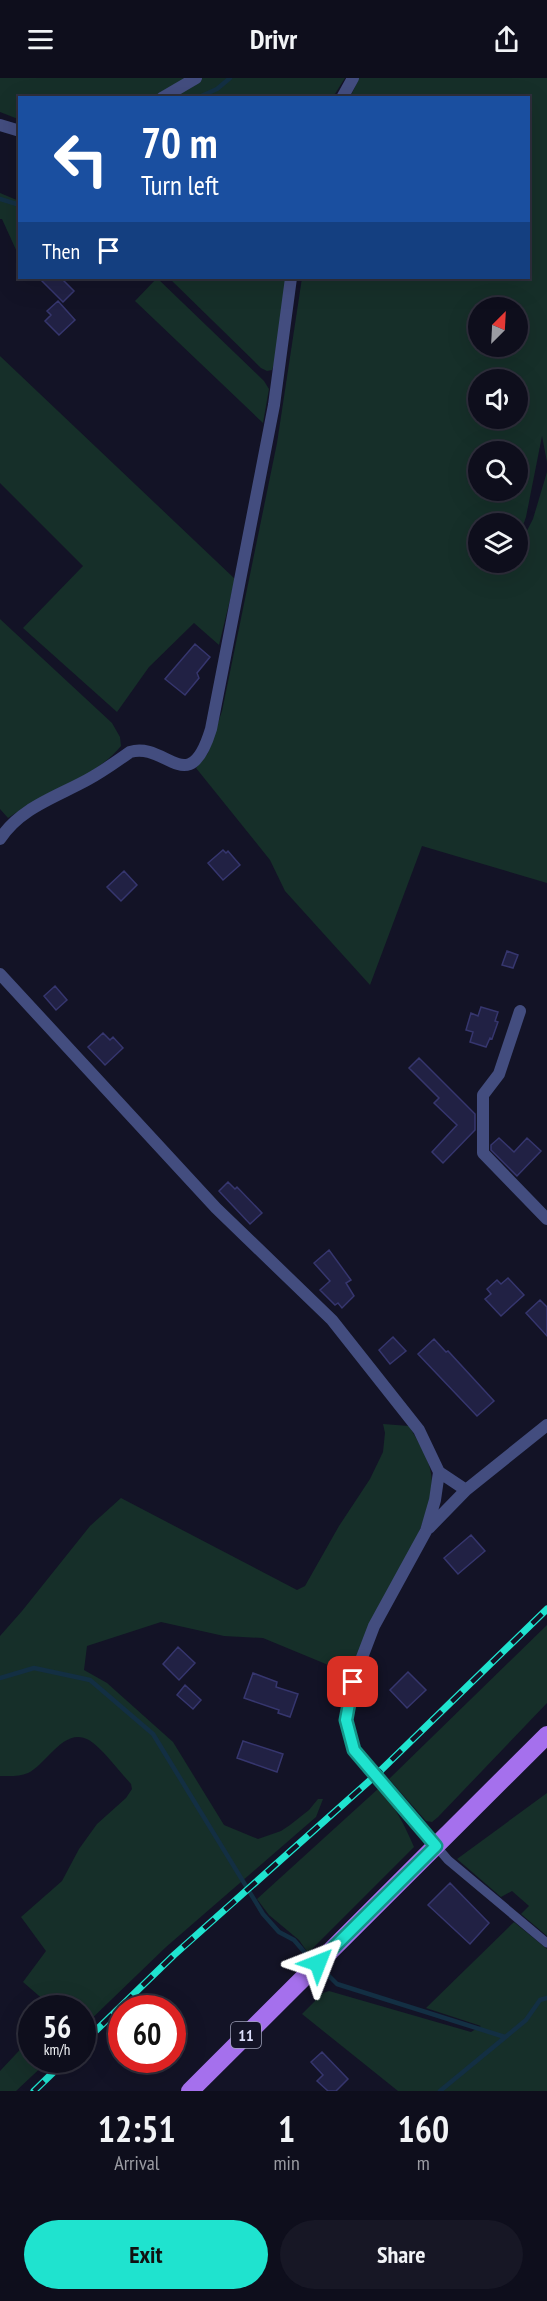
<!DOCTYPE html>
<style>
body{margin:0;font-family:"PT Sans Narrow",sans-serif;background:#171725;color:#f1f3f6;height:100vh;display:flex;flex-direction:column;font-size:22px;white-space:nowrap}
*{box-sizing:border-box;margin:0}
p{font-size:20px;color:#9b9ca3}
.icon{flex:none;width:33px;height:33px;fill:none;stroke:currentColor;stroke-width:2;stroke-linecap:round;stroke-linejoin:round}
.map{position:relative;height:2013px;overflow:hidden}
.details{display:flex;flex-direction:column;background:#0e0e1c;flex:1}
.details>*{flex:none}
.guide{position:absolute;left:18px;top:18px;width:512px;height:183px;border-radius:0px;box-shadow:0 6px 24px #0002,0 0 0 2px #2e2e3b;background:#1a4fa0;color:#fff;overflow:hidden}
.needle{width:39px;rotate:24deg}
.fabs{position:absolute;left:468px;top:219px;display:grid;gap:12px}
.fabs a{display:grid;place-items:center;width:60px;height:60px;border-radius:50%;background:#0e0e1c;box-shadow:0 6px 24px #0002,0 0 0 2px #2e2e3b;font-size:30px}
.speed{position:absolute;left:18px;top:1917px;display:flex;gap:12px;font-size:30px;font-weight:700;text-align:center}
.speed>*{display:grid;place-content:center;width:78px;height:78px;border-radius:50%;background:#0e0e1c;box-shadow:0 6px 24px #0002,0 0 0 2px #2e2e3b;line-height:1}
.speed small{font-size:15px;font-weight:400}
.speed .limit{border:9px solid #d22;background:#fff;color:#111}
.pin{position:absolute;display:grid;place-items:center;width:51px;height:51px;color:#fff;margin:-26px;border-radius:12px;box-shadow:0 3px 9px #0006}
.me{position:absolute;width:66px;margin:-33px;rotate:45deg;stroke-linejoin:round;filter:drop-shadow(0 0 4px #0008)}
.turn{display:flex;align-items:center;gap:21px;height:126px;padding:0 24px;font-size:27px}
.turn .icon{width:78px;height:78px;stroke-width:2.5}
.turn b{display:block;font-size:42px;line-height:51px}
.then{display:flex;align-items:center;height:57px;padding:0 24px;background:#0003;gap:12px;font-size:22px}
.eta{display:flex;justify-content:space-evenly;align-items:center;height:102px;text-align:center}
.eta b{font-size:36px;font-weight:700;line-height:42px}
.cta{display:flex;gap:12px;margin-top:auto;padding:12px 24px}
.cta a{flex:1;height:69px;border-radius:36px;background:#1fe3cf;color:#111;font-size:24px;font-weight:700;line-height:69px;text-align:center}
.cta a+a{background:#171725;color:#f1f3f6}
header{display:flex;justify-content:space-between;align-items:center;height:78px;padding:0 24px;background:#0e0e1c;font-size:27px;font-weight:700}
.map>svg:first-child{display:block}
.green{fill:#162f29;fill-rule:evenodd}
.lines{fill:none;stroke-linecap:round;stroke-linejoin:round}
.stream{stroke:#132f43;stroke-width:4.5}
.building{fill:#212144;stroke:#36366e;stroke-width:1.5}
.lane{stroke:#434d7f;stroke-width:9}
.street{stroke:#434d7f;stroke-width:12}
.primary{stroke:#a570ed;stroke-width:18}
.rail-casing{stroke:#1fe3cf;stroke-width:7}
.rail{stroke:#131326;stroke-width:4.5;stroke-dasharray:14;stroke-linecap:butt}
.route-casing{stroke:#149487;stroke-width:15}
.route{stroke:#1fe3cf;stroke-width:10}
.labels{text-anchor:middle;stroke-width:4.5;stroke-linejoin:round;paint-order:stroke}
.shield{fill:#131326;stroke:#a0a2bb;stroke-width:1.5}
.shield-label{font-size:16px;font-weight:bold;fill:#dcdffb}
</style>
<header><svg class="icon" aria-label="menu" viewBox="0 0 24 24"><path d="M4 6h16M4 12h16M4 18h16"/></svg>Drivr<svg class="icon" aria-label="share" viewBox="0 0 24 24"><path d="M12 15V3M7 8l5-5 5 5M5 13v7h14v-7"/></svg></header>
<div class="map">
<svg width="547" height="2013" viewBox="0 0 547 2013">
<rect width="100%" height="100%" fill="#131326"/>
<!-- green -->
<path class="green" d="M0,0H345L333,19L20,20L18,41L0,34Z
M352,0H547V384L542,358L526,439L518,461V446H478V484L509,485L508,487L510,485L518,484V470L533,441L547,394V805L422,768L370,907L285,813L270,782L196,690L208,675L222,633L277,365L302,200H528V20L350,19L358,3ZM478,230H518V268H478ZM478,302H518V340H478ZM478,374H518V412H478Z
M0,115L19,123V173L17,174L2,141H0Z
M157,200L264,303L269,311L263,345L135,223Z
M169,200H286L275,283L272,292L267,293L261,290Z
M0,278L235,501L219,567L194,545L149,589L117,634L23,550L83,488L0,405Z
M0,541L112,645L120,659L121,668C95,700 43,716 8,740L0,731Z
M383,1346L409,1348C436,1393 439,1403 419,1454L350,1596L263,1560L224,1558L161,1544L87,1568L84,1592L107,1605L173,1664L224,1747L258,1761L281,1753L290,1747L309,1732L318,1721H323L316,1739L166,1869L83,1949L82,1930H53L23,1904L46,1873L21,1839L62,1803L79,1771L97,1746L126,1720L132,1711L131,1706C119,1693 102,1670 89,1662C64,1648 47,1686 28,1695C19,1699 9,1698 0,1698V1558L22,1533L90,1448L121,1420L297,1512L305,1508L339,1448L370,1401L383,1374L385,1355Z
M547,1547V1625L438,1739L432,1744L426,1743L389,1701Z
M379,1710C395,1728 405,1748 414,1769L308,1875L299,1862L269,1837L257,1821Z
M547,1715V1858L521,1836L529,1828L512,1813L501,1819L457,1781Z
M514,1844L547,1871V2013H398L302,1936L323,1915L329,1913L471,1954L481,1948L426,1930Z
M31,1960L32,1982H49L16,2013H0V1993Z"/>
<g class="lines">
<!-- stream -->
<path class="stream" d="M197,20L217,11L230,0
M0,121L20,127
M0,1600L34,1590L90,1602L153,1656L263,1836L279,1854L294,1862L313,1884
M320,1889L337,1906L505,1959
M440,2013L526,1942L540,1922L547,1920"/>
</g>
<!-- building -->
<path class="building" d="M39,200H61L74,213L63,224Z
M58,223L75,242L59,257L45,243L51,237L47,233Z
M195,566L210,579L197,595L199,600L185,617L165,601Z
M223,772L226,775L228,773L240,787L223,802L208,785Z
M124,793L137,807L121,823L107,809Z
M507,873L518,877L513,890L502,887Z
M55,908L67,922L56,932L44,918Z
M481,929L498,934L495,943L498,944L492,961L490,960L486,969L470,964L473,954L466,952L471,935L478,938Z
M103,955L110,962L113,959L123,970L105,987L88,969Z
M419,980L475,1036V1052L443,1085L432,1074L457,1047L434,1025L439,1020L409,990Z
M499,1060L514,1074L527,1060L541,1073L517,1098L491,1072V1067Z
M228,1104L235,1111L237,1109L262,1135L250,1146L219,1113Z
M329,1172L351,1202L346,1205L354,1218L342,1230L338,1225L335,1227L320,1212L330,1203L314,1185Z
M508,1200L524,1217L501,1238L485,1221L491,1216L487,1211L497,1202L501,1206Z
M540,1222L547,1229V1258L526,1235Z
M393,1259L406,1273L390,1286L379,1272Z
M434,1261L446,1274L448,1273L494,1323L477,1338L418,1276Z
M471,1457L485,1473L458,1496L444,1480Z
M178,1569L195,1585L179,1602L163,1586Z
M408,1594L426,1612L407,1630L390,1612Z
M253,1595L277,1604L276,1609L298,1616L290,1639L278,1635L279,1632L244,1620Z
M185,1607L201,1622L193,1631L177,1617Z
M243,1663L283,1676L277,1694L237,1680Z
M450,1805L489,1845L470,1866L428,1827Z
M322,1974L348,2001L336,2013H328L317,2003L323,1997L311,1984Z"/>
<g class="lines">
<!-- lane -->
<path class="lane" d="M436,1768L448,1782L547,1865"/>
<!-- street -->
<path class="street" d="M162,20L196,0
M342,20L353,0
M0,47L20,53
M0,761C20,730 56,719 87,702C102,694 116,684 130,674C166,663 189,723 211,651L274,327L291,200
M0,896L216,1130L332,1242L419,1352L439,1394L435,1422L426,1453L374,1548L353,1603L347,1642L354,1672L436,1768
M520,933L499,996L483,1017V1075L547,1141
M466,1412L547,1347
M429,1450L466,1412L439,1394"/>
<!-- primary -->
<path class="primary" d="M190,2013L547,1657"/>
<!-- rail casing -->
<g class="rail-casing">
<path id="rail" d="M82,1966L174,1877L376,1697L547,1531
M34,2013L66,1982"/>
</g>
<!-- rail -->
<use href="#rail" class="rail"/>
</g>
<g class="lines">
<!-- route casing -->
<g class="route-casing">
<path id="route" d="M318,1885L436,1768L354,1672L346,1642L353,1604"/>
</g>
<!-- route -->
<use href="#route" class="route"/>
</g>
<g class="labels">
<!-- shield labels -->
<rect class="shield" x="231" y="1944" width="30" height="26" rx="4.5"/>
<g class="shield-label">
<text x="246" y="1963">11</text>
</g>
</g>
</svg>
<div class="fabs">
<a><svg class="needle" viewBox="-14 -14 28 28"><path d="M0-13l5 13h-10z" fill="#e53935"/><path d="M0 13l5-13h-10z" fill="#9b9ca3"/></svg></a>
<a><svg class="icon" aria-label="sound" viewBox="0 0 24 24"><path d="M4 9h4l5-4v14l-5-4H4zM17 9q2 3 0 6"/></svg></a>
<a><svg class="icon" aria-label="search" viewBox="0 0 24 24"><circle cx="10" cy="10" r="6"/><path d="M15 15l6 6"/></svg></a>
<a><svg class="icon" aria-label="layers" viewBox="0 0 24 24"><path d="M12 4l9 5-9 5-9-5zM3 14l9 5 9-5"/></svg></a>
</div>
<div class="speed"><div>56<small>km/h</small></div><div class="limit">60</div></div>
<div class="pin" style="left:353px;top:1604px;background:#d93025"><svg class="icon" aria-label="arrive" viewBox="0 0 24 24"><path d="M6 21V4h12l-3 4 3 4H6"/></svg></div>
<svg class="me" style="left:318px;top:1885px" viewBox="-20 -20 40 40"><path d="M0-17L14 15 0 8-14 15z" fill="#1fe3cf" stroke="#fff" stroke-width="4"/></svg>
<div class="guide">
<div class="turn"><svg class="icon" aria-label="left" viewBox="0 0 24 24"><path d="M17 20v-9H6M10 6l-5 5 5 5"/></svg><div><b>70 m</b>Turn left</div></div>
<div class="then">Then<svg class="icon" aria-label="arrive" viewBox="0 0 24 24"><path d="M6 21V4h12l-3 4 3 4H6"/></svg></div>
</div>
</div>
<section class="details">
<div class="eta">
<div><b>12:51</b><p>Arrival</p></div>
<div><b>1</b><p>min</p></div>
<div><b>160</b><p>m</p></div>
</div>
<div class="cta"><a>Exit</a><a>Share</a></div>
</section>
